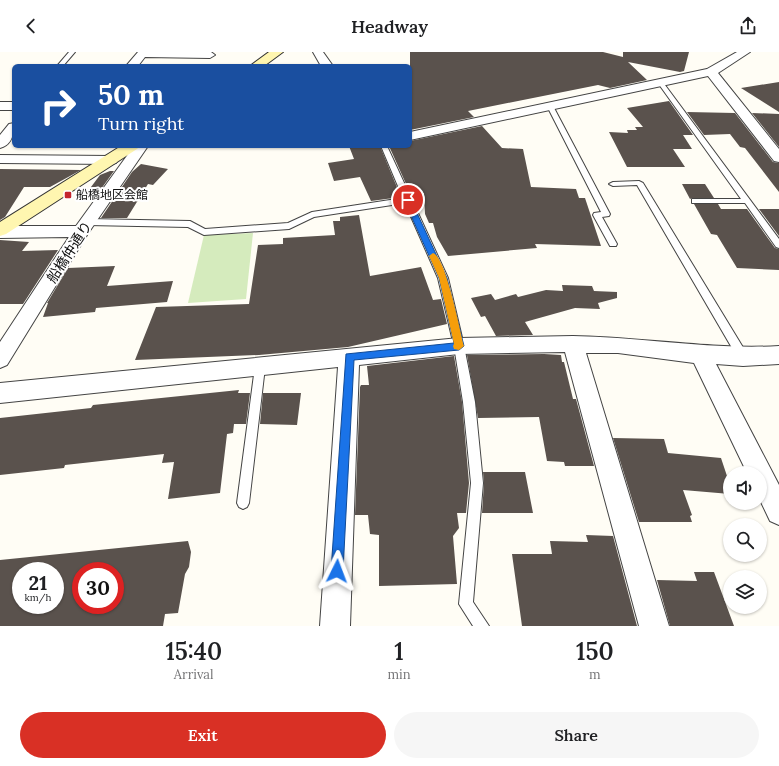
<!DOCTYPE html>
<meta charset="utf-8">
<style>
body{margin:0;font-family:Lora,"Noto Sans JP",serif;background:#f6f6f6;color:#202124;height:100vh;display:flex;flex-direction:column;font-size:15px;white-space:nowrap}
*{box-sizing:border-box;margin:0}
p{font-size:13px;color:#757577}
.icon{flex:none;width:22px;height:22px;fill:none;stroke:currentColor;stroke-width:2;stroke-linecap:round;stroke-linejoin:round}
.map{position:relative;height:574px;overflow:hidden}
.drawer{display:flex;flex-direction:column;background:#fff;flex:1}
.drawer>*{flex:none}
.hud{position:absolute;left:12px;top:12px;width:400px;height:84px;border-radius:6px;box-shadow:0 1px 3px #0004;background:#1a4fa0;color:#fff;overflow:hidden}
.fabs{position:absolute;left:723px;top:414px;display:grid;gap:8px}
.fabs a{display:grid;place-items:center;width:44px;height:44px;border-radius:50%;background:#fff;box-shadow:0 1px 3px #0004;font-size:20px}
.speed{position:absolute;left:12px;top:510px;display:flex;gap:8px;font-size:20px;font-weight:700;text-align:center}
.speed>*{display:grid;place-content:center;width:52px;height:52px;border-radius:50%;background:#fff;box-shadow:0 1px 3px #0004;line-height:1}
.speed small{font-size:10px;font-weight:400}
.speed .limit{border:6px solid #d22;background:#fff;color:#111}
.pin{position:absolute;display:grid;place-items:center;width:34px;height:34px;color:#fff;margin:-17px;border:2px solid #fff;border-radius:50%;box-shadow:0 1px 4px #0007}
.me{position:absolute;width:44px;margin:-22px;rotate:3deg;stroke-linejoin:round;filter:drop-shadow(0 0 3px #0008)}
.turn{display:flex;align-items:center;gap:14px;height:84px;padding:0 20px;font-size:18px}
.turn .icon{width:52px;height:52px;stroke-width:2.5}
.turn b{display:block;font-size:28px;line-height:34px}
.eta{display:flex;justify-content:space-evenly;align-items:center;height:68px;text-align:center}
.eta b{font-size:24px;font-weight:600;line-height:28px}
.button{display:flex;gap:8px;margin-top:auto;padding:8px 20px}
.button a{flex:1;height:46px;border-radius:24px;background:#d93025;color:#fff;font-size:16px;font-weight:600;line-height:46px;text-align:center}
.button a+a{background:#f6f6f6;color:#202124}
header{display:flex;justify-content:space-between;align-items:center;height:52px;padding:0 20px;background:#fff;font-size:18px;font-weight:600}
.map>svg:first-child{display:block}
.green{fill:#d5ebbd}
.building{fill:#5a524d;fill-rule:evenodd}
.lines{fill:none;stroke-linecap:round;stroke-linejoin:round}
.service-casing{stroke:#444;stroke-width:2}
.minor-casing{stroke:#444;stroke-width:2}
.secondary-casing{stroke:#333;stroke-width:2}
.service{fill:#fff;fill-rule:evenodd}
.minor{fill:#fff;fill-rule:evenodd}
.secondary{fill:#fff6b0;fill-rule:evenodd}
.route{fill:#1a73e8;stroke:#114b97}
.slow{fill:#f59e0b}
.poi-dot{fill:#c4262e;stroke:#fff;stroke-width:1.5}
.labels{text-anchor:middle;stroke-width:4;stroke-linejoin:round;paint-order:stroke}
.far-poi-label{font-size:12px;fill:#111;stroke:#fff;text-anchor:start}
.street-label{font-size:14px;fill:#111;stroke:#fff}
</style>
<header><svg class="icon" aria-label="back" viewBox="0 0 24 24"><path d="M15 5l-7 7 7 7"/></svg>Headway<svg class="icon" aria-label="share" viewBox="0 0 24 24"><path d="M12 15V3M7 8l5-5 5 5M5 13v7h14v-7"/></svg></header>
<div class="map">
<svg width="779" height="574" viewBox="0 0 779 574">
<rect width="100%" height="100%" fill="#fffdf5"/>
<!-- green -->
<path class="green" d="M253,181L246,247L188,251L204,183Z"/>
<!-- building -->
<path class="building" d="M410,0H603L623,5V0H689L684,19L680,20L628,10L647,28L610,36L598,33L468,59L474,65L410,78Z
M779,30V60L741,36Z
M669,49L693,83H683L692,97H673L685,115H627L609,80L628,81L627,78H637L635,75H643L627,56Z
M687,60L735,61L773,110L779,111V140L745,96L740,95L730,82L704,83Z
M752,61L779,62V95Z
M482,74L502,96L523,97L531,135L576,137L579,146H585L601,194L535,192L537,196L448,204L437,185L433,171H429L425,162L424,141L411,143L389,94H410V89Z
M349,94H380L401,145L371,149L360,125L334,129L328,111L354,107Z
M141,112L168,117L153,133L148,132L127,166H101L132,120Z
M0,117L81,118L50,135H24L5,165L0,168Z
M110,119H114L96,144L85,143L100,123Z
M682,132H705L714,146H692L690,147Z
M694,152H718L721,157H747L775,196L779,197V218L737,216L717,183L711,182Z
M759,157H779V184Z
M359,163L370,224L421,215L433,248L441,247L447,272L348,295L259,303L135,308L156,255L249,252L258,193L283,192V186L335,183L333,169H340V165Z
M0,188L29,190L22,199L58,198L23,252H0Z
M115,214L107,234L173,229L167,250L96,256L95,260L43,265L48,251H47L68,216Z
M562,233L592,234L594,239L617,240V246L598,251L600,257L575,256L525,270L533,283L496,284L485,264L481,265L471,246L491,242L495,248L516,242L518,245L546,238L563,239Z
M544,302L561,303L562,310H564L573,347H576L594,414H565L564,410L547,409L539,365L478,366L467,303Z
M454,304L462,350L469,431L466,461H457L459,476L453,484L457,532L379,534V483L370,482L368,463H355L360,335L361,333H369L367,314Z
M239,338L238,341H250L246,372H234L233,381L227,382L220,441L168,447L174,410L162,411L164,402L65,413L64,416L0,423V366L91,356L93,353Z
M263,341H301L297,373L260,372Z
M613,386L664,387L668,401L721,406L730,433V442L683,438L692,463L690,464L692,470H639Z
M483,420H525L533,461H482L484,431Z
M586,483L613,484L637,574H522L512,502H552L550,489L588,490Z
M188,489L191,500L189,515L185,522L178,561L165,562L163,574H0V508ZM21,519H55V553H21ZM81,519H115V553H81Z
M694,520H714L734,574H670L657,528L697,529Z"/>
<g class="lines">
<!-- service casing -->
<g class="service-casing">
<path id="service" d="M69,0H75L63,14H57Z
M658,29H662L779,187V196L776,195L745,151H692V147H741L658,31Z
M550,52L553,54L610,162L609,164L602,165L617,192L616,194H610L593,163L594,161L601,160L547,54Z
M381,94H387L448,226L464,294L475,350L483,431L473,550L489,574H473L459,552L471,431L463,350L454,294L438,226L405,151L314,165L289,177L204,183L188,175L88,173L84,170L88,167L190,169L205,177L288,171L312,160L403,146Z
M639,129L643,131L747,302L748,305L747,308L743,309L739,308L637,133L613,134L609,132L613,130Z
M260,311L264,312L265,315L249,451L247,455L243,457L239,455L237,451L255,315L256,312Z"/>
</g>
<!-- minor casing -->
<g class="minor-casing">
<path id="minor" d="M138,0H211L215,3L210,6L145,5L138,14H126Z
M313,0H323L333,14H321Z
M737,0H750L718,21L779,97V110L774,109L708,24L410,88V80L707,17Z
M0,50H14V58H0Z
M14,71C14,82 12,93 0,96V83L9,72Z
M134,94H148L87,183L7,313L0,316V290L69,185L0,186V174H76Z
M0,103L111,104L116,105L118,108L116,111L111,112L0,111Z
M573,284C642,285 710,298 779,294V312L743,314L716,312L779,433V473L770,469L760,448V421H747L694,311L618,301H586L669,574H639L565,300L459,302L359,313L350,574H320L338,315L0,351V331L459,286Z"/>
</g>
<!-- secondary casing -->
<g class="secondary-casing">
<path id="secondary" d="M269,0H283L264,14H250Z
M121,94H140L137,97L6,182L0,184V170Z"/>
</g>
<!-- service -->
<use href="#service" class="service"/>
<!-- minor -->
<use href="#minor" class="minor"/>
<!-- secondary -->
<use href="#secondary" class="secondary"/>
</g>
<!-- route -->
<path class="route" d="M405,146L411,148L447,226L464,294L459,298L354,308L343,519L341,524L337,525L332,524L331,519L346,302L454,291L439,226L404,148Z"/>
<!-- slow -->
<path class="slow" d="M433,201C446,205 460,279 464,294L459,298L454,297L453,294L454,292L439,226L429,204Z"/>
<!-- markers -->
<rect class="poi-dot" x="64" y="139" width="8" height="8" rx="2"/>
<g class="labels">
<!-- far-poi labels -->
<g class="far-poi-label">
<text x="76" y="147">船橋地区会館</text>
</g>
<!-- street labels -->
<g class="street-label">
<text transform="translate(69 200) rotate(-57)" y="5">船橋仲通り</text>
</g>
</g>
</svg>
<div class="fabs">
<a><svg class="icon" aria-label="sound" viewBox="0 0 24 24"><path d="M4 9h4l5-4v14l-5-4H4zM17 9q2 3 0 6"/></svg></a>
<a><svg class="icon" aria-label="search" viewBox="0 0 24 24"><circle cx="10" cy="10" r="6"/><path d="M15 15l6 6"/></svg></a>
<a><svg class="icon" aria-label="layers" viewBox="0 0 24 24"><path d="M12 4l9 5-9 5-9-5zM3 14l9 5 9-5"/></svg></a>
</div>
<div class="speed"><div>21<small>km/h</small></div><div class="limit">30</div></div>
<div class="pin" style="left:408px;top:148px;background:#d93025"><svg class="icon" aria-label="arrive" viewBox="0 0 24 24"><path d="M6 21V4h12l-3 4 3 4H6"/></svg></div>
<svg class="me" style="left:337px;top:519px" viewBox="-20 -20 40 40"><path d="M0-17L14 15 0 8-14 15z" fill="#1a73e8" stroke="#fff" stroke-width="4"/></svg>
<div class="hud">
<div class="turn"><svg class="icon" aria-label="right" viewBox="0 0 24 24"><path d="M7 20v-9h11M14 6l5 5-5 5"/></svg><div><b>50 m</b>Turn right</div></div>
</div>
</div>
<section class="drawer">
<div class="eta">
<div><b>15:40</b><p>Arrival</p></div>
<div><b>1</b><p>min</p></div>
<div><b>150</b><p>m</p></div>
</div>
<div class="button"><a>Exit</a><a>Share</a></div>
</section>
